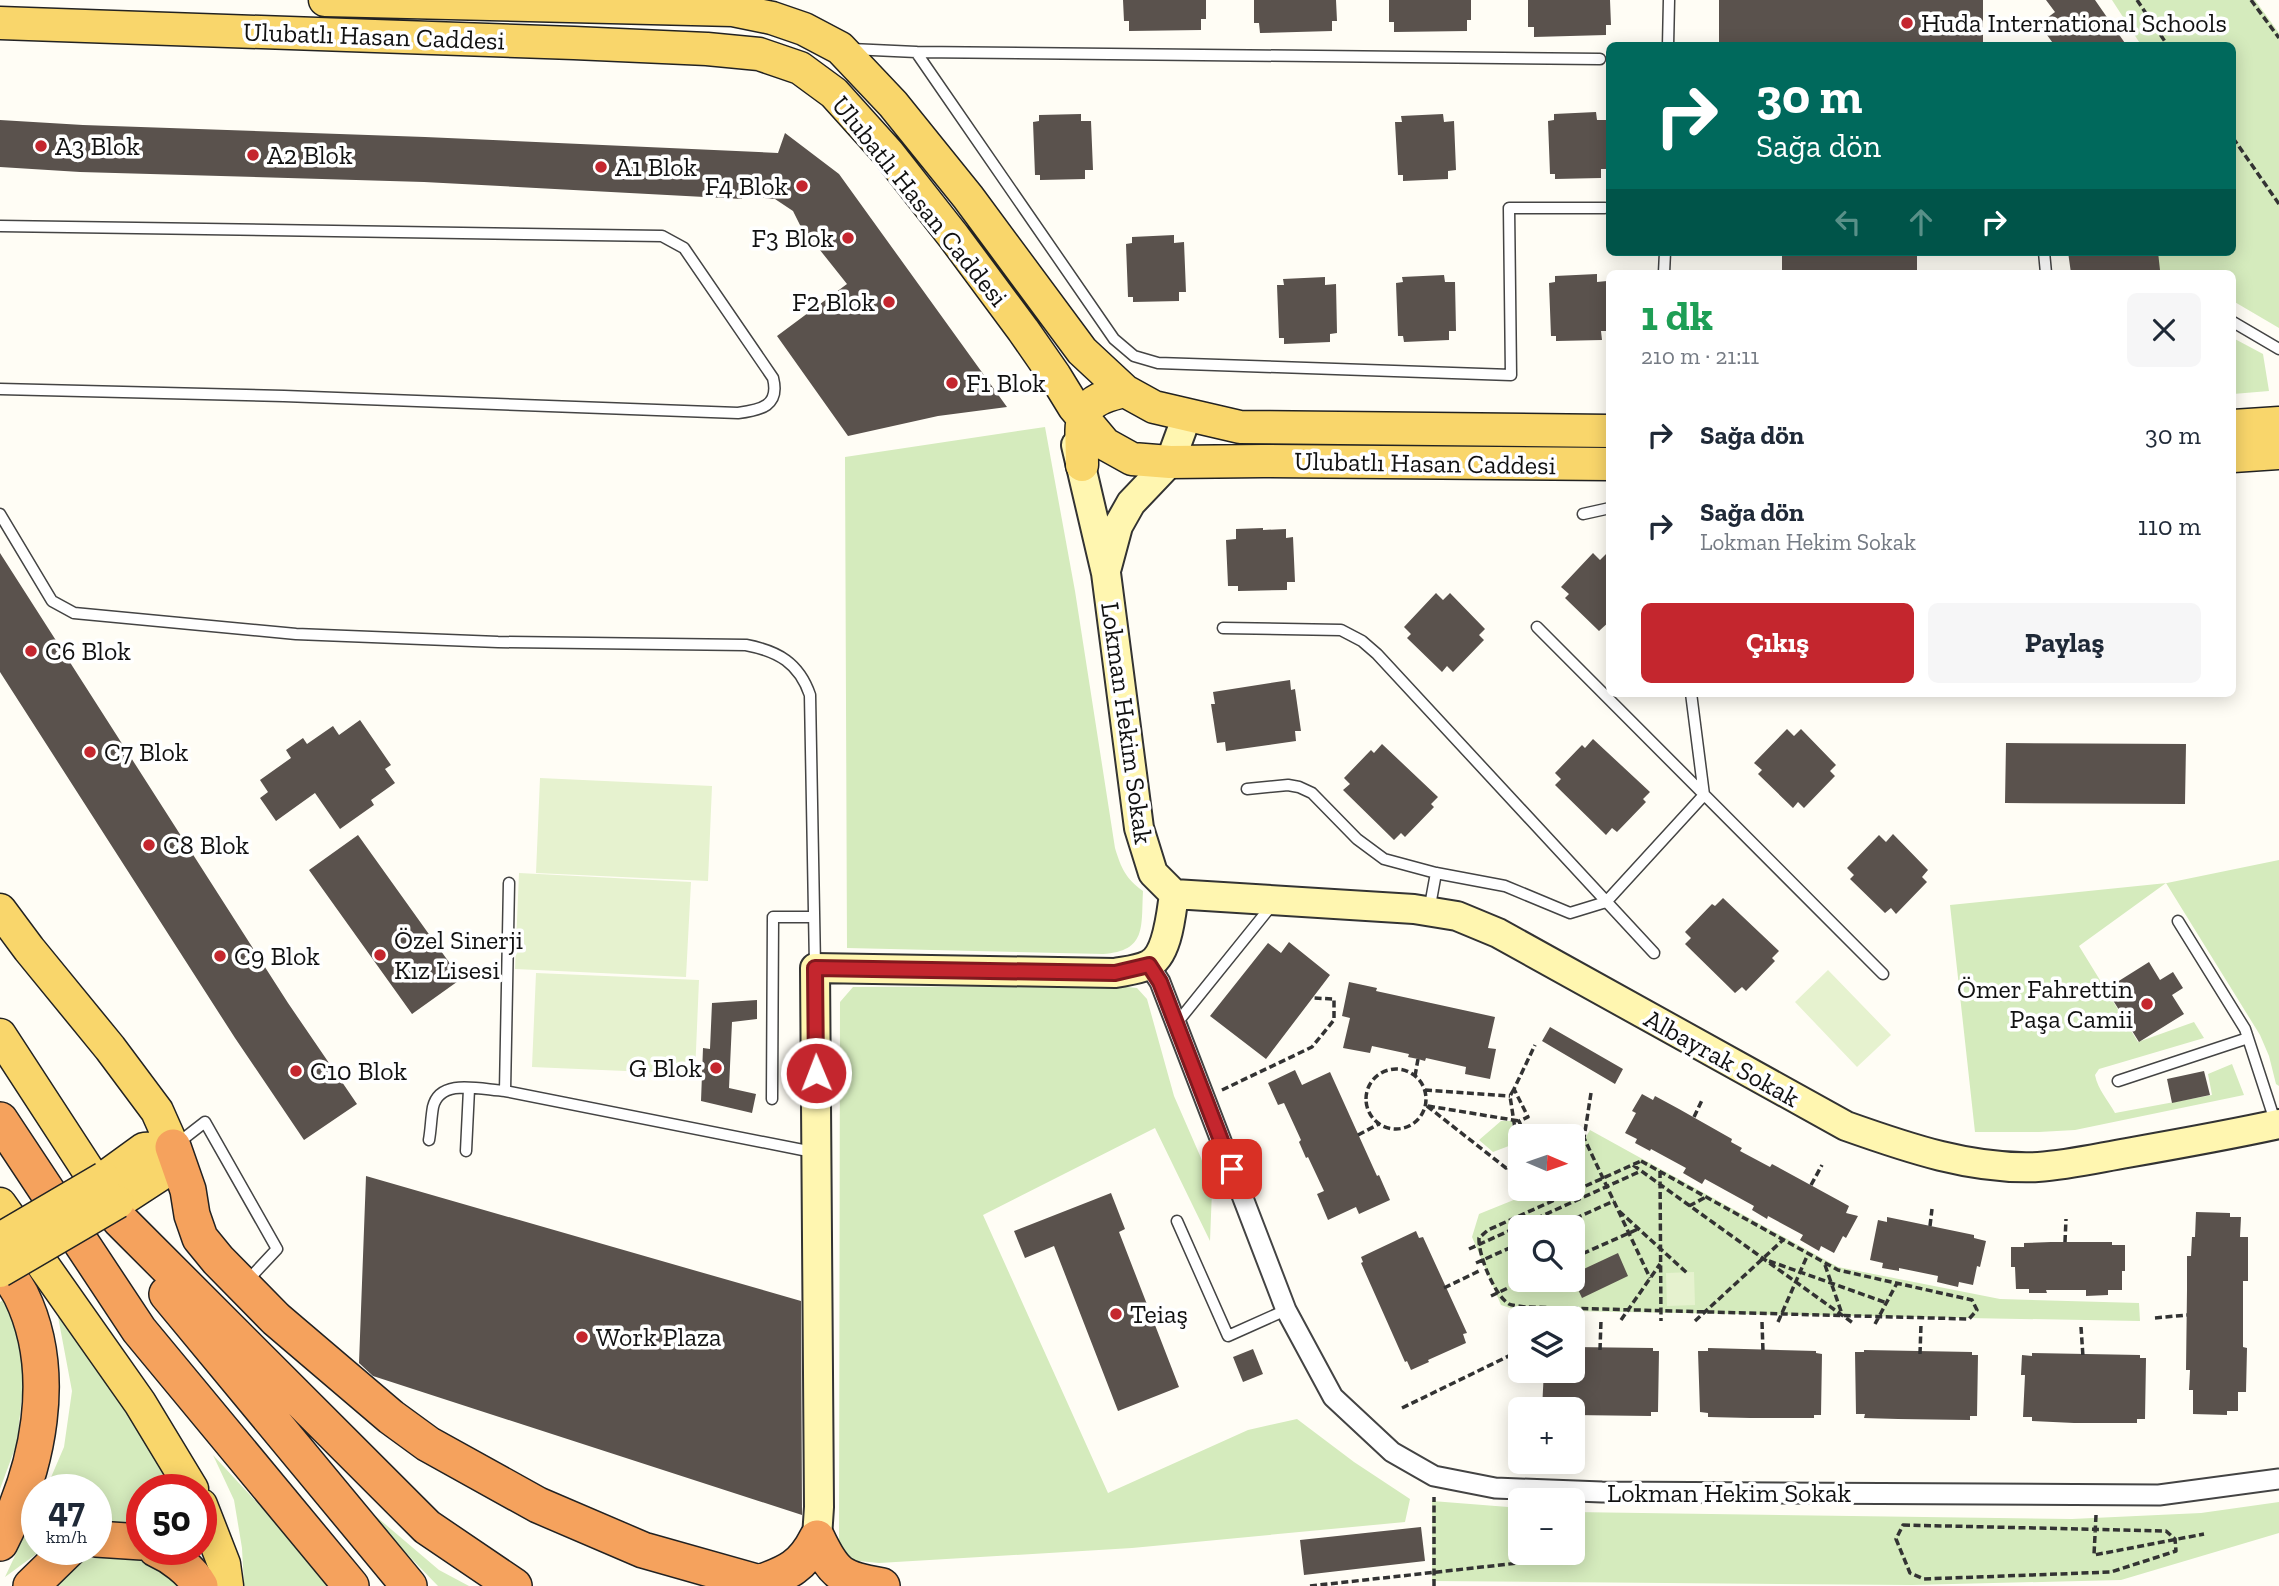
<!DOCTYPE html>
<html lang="tr">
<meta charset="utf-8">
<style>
body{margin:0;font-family:"Zilla Slab",serif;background:#f6f6f7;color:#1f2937;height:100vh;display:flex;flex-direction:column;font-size:26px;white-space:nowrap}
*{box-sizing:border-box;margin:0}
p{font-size:23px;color:#747a83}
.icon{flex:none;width:38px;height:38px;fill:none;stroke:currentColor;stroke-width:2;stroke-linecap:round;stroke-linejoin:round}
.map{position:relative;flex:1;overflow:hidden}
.side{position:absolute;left:1606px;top:270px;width:630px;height:427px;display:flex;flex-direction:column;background:#fff;border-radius:10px;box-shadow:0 4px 18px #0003}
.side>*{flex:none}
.hud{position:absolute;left:1606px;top:42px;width:630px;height:214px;border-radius:10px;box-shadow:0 4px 18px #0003;background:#00695c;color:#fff;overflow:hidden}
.needle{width:46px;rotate:92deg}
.controls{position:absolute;left:1508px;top:1124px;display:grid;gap:14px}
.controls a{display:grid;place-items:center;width:77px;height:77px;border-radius:10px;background:#fff;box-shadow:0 4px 18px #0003;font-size:35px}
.speed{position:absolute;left:21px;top:1474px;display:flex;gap:14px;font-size:35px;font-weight:700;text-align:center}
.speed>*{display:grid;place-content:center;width:91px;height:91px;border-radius:50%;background:#fff;box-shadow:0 4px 18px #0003;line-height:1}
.speed small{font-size:18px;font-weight:400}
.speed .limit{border:10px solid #d22;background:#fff;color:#111}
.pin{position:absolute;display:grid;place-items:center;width:60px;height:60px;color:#fff;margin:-30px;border-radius:14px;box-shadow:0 4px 10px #0006}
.me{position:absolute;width:77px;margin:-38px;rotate:359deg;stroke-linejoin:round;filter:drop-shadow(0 0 5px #0008)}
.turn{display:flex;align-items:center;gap:24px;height:147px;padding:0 35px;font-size:32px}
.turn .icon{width:91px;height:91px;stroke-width:2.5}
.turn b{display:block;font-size:49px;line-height:60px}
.lanes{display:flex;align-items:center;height:66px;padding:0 35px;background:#0003;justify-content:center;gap:35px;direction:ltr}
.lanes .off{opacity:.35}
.round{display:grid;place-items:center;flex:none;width:74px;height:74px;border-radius:10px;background:#f6f6f7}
.head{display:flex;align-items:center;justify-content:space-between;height:119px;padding:0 35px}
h1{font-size:42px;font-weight:700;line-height:52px;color:#1e9e55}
.action{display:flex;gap:14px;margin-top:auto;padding:14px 35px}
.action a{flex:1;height:80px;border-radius:10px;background:#c4262e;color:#fff;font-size:28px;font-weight:700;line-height:80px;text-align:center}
.action a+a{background:#f6f6f7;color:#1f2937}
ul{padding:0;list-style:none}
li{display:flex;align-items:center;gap:21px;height:91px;padding:0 35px}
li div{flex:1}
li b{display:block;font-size:26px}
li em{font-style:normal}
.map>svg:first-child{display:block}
.green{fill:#d5ebbd;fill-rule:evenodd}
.pitch{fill:#e6f2cf}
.building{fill:#5a524d}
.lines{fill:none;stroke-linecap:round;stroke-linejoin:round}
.lane-casing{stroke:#444;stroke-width:13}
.street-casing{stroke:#444;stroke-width:23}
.secondary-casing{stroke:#333;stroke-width:32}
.primary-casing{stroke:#222;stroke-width:35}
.highway-casing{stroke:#222;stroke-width:38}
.path{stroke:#333;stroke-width:3.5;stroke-dasharray:7 3.5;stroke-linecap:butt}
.lane{stroke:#fff;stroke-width:10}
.street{stroke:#fff;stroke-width:19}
.secondary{stroke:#fff6b0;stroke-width:28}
.primary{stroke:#f9d66b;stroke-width:32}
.highway{stroke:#f5a25d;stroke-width:35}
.primary-bridge-casing{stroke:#222;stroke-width:35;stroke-linecap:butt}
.primary-bridge{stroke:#f9d66b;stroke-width:32}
.route-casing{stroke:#7f191e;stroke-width:18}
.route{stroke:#c4262e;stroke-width:12}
.poi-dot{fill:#c4262e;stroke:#fff;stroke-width:2.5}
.labels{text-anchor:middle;stroke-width:7;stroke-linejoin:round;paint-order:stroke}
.poi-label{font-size:26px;fill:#111;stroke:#fff;text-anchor:start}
.street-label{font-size:26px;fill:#111;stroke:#fff}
</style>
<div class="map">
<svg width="2279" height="1586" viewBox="0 0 2279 1586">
<rect width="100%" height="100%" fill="#fffdf5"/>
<!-- green -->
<path class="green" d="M2112,0H2255L2279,33V328L2233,301V273H2136L2132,252H2233V46L2141,45Z
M2233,338L2263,354L2269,391L2233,394Z
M1045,427L1075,591L1115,848C1121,868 1126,879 1143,891C1141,927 1147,951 1103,954L847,948L845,457Z
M2279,860V1086L2276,1084L2269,1056L2260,1035L2166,883L2079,946L2138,1042L2194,1022L2204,1038L2099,1069L2095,1075C2098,1090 2108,1100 2115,1113L2212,1095L2208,1074L2232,1064L2244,1095L2075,1130L2039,1132H1975L1950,905L2167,883Z
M1118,986L1137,988L1147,999L1174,1096L1201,1158L1212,1190L1210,1241L1155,1128L983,1215L1108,1493L1248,1430L1297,1419L1354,1462L1410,1499L1405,1522L1132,1548L879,1563L848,1560L839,1548L840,1002L853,987Z
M1501,1121H1512L1514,1144L1493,1152L1479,1140Z
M1590,1130L1838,1267L2000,1299L2139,1303L2140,1321L1516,1310L1501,1305L1472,1237L1479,1214L1543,1188H1573V1159ZM1521,1227H1573V1279H1521Z
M6,1298L26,1357L17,1443L0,1489V1302Z
M56,1306L80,1337L178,1489H142V1523L96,1521V1489H46L64,1447L72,1391Z
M213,1455L334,1586H244L242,1548L234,1500Z
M345,1490L439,1570L469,1586H438Z
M1432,1501L1521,1508V1552H1573V1512L2072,1519L2201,1513L2279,1502V1533L2121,1580L1912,1585L1432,1581Z
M37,1509V1549H43L5,1577Z
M124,1554L155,1567L178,1586H57L85,1559Z"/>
<!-- pitch -->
<path class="pitch" d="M540,778L712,786L708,881L536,873Z
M519,873L691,882L686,977L515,969Z
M1828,970L1891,1035L1857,1067L1795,1002Z
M536,973L699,980L695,1074L532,1067Z
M1694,1272L1695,1305L1667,1306L1666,1273Z"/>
<!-- building -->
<path class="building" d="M1123,0H1206V19H1201V30L1129,31V21H1124Z
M1254,0H1336L1337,21H1332V31L1260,33L1259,23H1254Z
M1389,0H1471V20H1467V31L1394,32V22H1389Z
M1528,0H1610L1611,25H1606V35L1534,37V27H1528Z
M1719,0H1983V46H1719Z
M2046,0H2095L2127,46H2055L2039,24L2055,12Z
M1596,112L1597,120H1606L1608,169H1601V178L1555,179V174H1550L1548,121L1554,120V114Z
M1081,114V121H1091L1093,170H1085V179L1040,180V175H1035L1033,122L1039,121V115Z
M1443,114L1444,122L1454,121L1456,170L1448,171V179L1403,181V175H1398L1395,122H1402L1401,116Z
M0,120L83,125L425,137L778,153L785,133L839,174L1007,407L938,416L848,436L777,336L847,284L800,225L793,211L775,199L742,196V199L424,182L80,172L0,167Z
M1174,235V243L1184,242L1186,292H1179V301L1133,302V297H1128L1126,244L1132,243V237Z
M1782,252H1917V273H1782Z
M2068,252H2158L2160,270L2144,273H2071Z
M1597,274V282L1607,281L1609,331H1601L1602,340L1556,341V336H1551L1549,283L1555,282V276Z
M1444,275L1445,282H1455L1456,331H1449V340L1404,342L1403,336H1398L1396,283L1403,282L1402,277Z
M1325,277V285L1336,284L1337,333L1330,334V342L1284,344V338H1279L1277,285H1284L1283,279Z
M1263,528V530L1286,529V538L1293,537L1295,582H1287V590L1238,591V586H1228L1226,540L1236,539V529Z
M1610,550V621L1599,631L1565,598L1569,594L1561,587L1593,553L1600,560Z
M0,553L288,1003L357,1104L304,1140L235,1038L0,672Z
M1436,593L1443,600L1450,593L1485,629L1479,635L1484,640L1453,672L1447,666L1442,672L1407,638L1411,634L1404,627Z
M1290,680L1291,690L1295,689L1301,731H1295L1296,741L1226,751L1225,742L1217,743L1211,704H1215L1213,692Z
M360,720L391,765L385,769L395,783L371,800L374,805L340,829L315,793L276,821L260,798L268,792L260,780L291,758L286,750L303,738L307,744L333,726L339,735Z
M1787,729L1794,736L1801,729L1836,765L1830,771L1835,776L1804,808L1798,802L1793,808L1758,774L1762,770L1754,763Z
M1593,739L1650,792L1643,799L1646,802L1617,832L1612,828L1606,835L1555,785L1561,779L1555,773L1582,745L1585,748Z
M2006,743L2186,744L2185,804L2005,803Z
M1382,744L1438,797L1431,804L1434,807L1405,837L1401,833L1394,840L1343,790L1350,784L1344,778L1371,750L1374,753Z
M1893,834L1928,870L1922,877L1927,882L1896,914L1891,908L1885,913L1850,879L1854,875L1847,868L1879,835L1886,842Z
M358,835L461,979L412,1014L309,870Z
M1723,898L1779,951L1772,958L1775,961L1746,991L1742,987L1735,993L1685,944L1691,938L1685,932L1712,904L1715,906Z
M1289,942L1330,975L1266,1059L1210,1016L1268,943L1281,953Z
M2149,962L2160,980L2173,972L2183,988L2172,995L2184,1014L2139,1042L2106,989Z
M1349,982L1377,988L1376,991L1495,1017L1488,1048L1496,1049L1490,1079L1465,1074L1466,1067L1426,1058L1425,1061L1418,1059L1408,1057L1409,1054L1372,1046L1370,1053L1343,1048L1350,1018L1342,1016Z
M757,1000V1019L732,1022L729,1088L756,1094L752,1113L701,1101L703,1048L710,1049L712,1003Z
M1550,1027L1623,1069L1615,1084L1542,1041Z
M1295,1070L1302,1085L1330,1072L1377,1176L1379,1175L1390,1200L1359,1214L1356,1207L1328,1220L1317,1194L1324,1191L1308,1157L1306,1158L1299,1142L1301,1140L1284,1103L1278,1105L1268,1083Z
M2204,1071L2210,1095L2172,1103L2167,1079Z
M1642,1094L1653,1100L1655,1096L1679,1109L1732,1139L1731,1142L1742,1148L1740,1151L1770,1167L1772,1164L1849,1206L1846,1213L1858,1216L1846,1238L1843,1236L1834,1253L1821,1246L1819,1251L1800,1240L1803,1235L1768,1216L1767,1219L1752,1210L1754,1206L1705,1179L1702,1184L1683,1173L1686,1168L1651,1149L1650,1151L1635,1143L1637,1139L1625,1133L1636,1113L1632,1111Z
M366,1176L801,1301L802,1515L373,1376L359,1363Z
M1111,1193L1125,1229L1119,1232L1179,1387L1118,1411L1054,1246L1025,1258L1014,1231Z
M2196,1212L2230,1213V1217H2241L2240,1237H2248V1281H2243V1347L2247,1348L2246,1392H2238V1411H2227V1415L2193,1414V1390H2189L2190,1370H2186L2187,1290V1256H2191L2192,1237H2195Z
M1887,1217L1974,1235V1238L1986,1241L1980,1267L1977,1266L1973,1285L1959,1282L1958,1287L1937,1282L1938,1276L1899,1268V1271L1882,1268L1883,1263L1870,1260L1878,1220L1887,1222Z
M1416,1231L1419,1238L1423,1237L1467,1333L1463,1334L1466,1343L1428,1360L1429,1362L1411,1370L1407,1361L1405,1362L1361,1263L1363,1262L1361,1257Z
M2051,1242H2112V1245H2125V1271H2122V1290H2108V1295L2086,1296V1290H2046L2047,1293H2029V1289H2016L2015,1267H2011V1247H2024V1243Z
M1618,1253L1628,1276L1582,1298L1573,1279V1274Z
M1573,1347L1653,1348V1351H1659L1658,1412H1651V1416L1573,1415V1409H1542L1544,1370H1573Z
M1708,1348L1816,1351V1353L1822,1354L1821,1415H1814V1418H1750L1708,1417V1413L1700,1412L1698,1351H1708Z
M1253,1349L1263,1374L1243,1382L1233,1357Z
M1864,1350L1972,1352V1355H1978L1977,1416H1970V1420L1898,1419L1864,1418L1865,1414H1856L1855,1352H1864Z
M2032,1353L2140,1355V1358H2146L2145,1419H2137V1423H2074L2032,1421V1417H2023L2025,1375H2021L2022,1355L2032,1356Z
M1421,1527L1425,1561L1304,1575L1300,1540Z"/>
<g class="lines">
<!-- lane casing -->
<g class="lane-casing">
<path id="lane" d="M1668,46L1669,0
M851,49L916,52L1600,59
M916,52L1114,339L1134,356L1158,363L1511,375L1509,208H1605
M0,226L662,236L684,248L773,378C780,406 761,410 738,413L284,396L0,389
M2044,252L2046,273
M1664,273L1665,252
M2233,322L2279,349
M0,514L52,601L74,613L296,634L498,642L746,645C778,651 799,663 810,695L815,966
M1583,514L1610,508
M1537,627L1883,974
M1223,628L1341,630L1362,641L1377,654L1654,953
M1247,789L1288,785L1299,787L1312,793L1357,839L1384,859L1436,873L1505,886L1570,913L1606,902L1704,795L1691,693
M509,883L505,1091L813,1152
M1429,911L1436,873
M2178,921L2245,1029L2275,1121
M1176,1024L1272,905
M2118,1081L2248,1038
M772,1099L773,917H813
M429,1140C431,1129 431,1118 433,1107C440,1077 482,1090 505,1091
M178,1143L205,1122L277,1249L248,1280
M466,1151L469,1089
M1177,1221L1228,1336L1286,1310"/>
</g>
<!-- street casing -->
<g class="street-casing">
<path id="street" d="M1149,965L1160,982L1286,1310L1333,1397L1392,1452L1434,1476L1495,1488L1602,1492L2159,1495L2279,1479"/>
</g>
<!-- secondary casing -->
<g class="secondary-casing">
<path id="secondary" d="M1076,445L1106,573L1139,828L1153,873L1174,894
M1107,567L1118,526L1131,503L1170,462L1184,424L1183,415
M1174,894L1414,909L1457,916L1498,933L1846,1126C1908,1148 1972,1170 2038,1167C2068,1165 2098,1158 2127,1153C2178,1144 2229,1135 2279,1124
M817,1538L819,1507L815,968L1115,973C1125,971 1138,970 1148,965C1168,956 1171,914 1174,894"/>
</g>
<!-- primary casing -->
<g class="primary-casing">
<path id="primary" d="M325,0L733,10L772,18L804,29L840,48L893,104L968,197L1082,351L1125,391L1154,407L1240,427L1610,431
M0,23L574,43L707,49L759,54L800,68L834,93L888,153L954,237L1023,330L1055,376L1074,407L1105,444L1132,459L1170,462L1263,461L1610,464
M2233,426L2279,423
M2233,456L2279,453
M1082,465C1082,420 1073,402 1125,391
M0,910L29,949L110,1048L157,1111L173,1147L161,1174L118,1202
M0,1035L110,1204
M104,1178L144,1149L173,1147
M0,1204L140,1403L192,1489
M201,1505L224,1564L227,1586"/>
</g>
<!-- highway casing -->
<g class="highway-casing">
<path id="highway" d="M0,1120L139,1330L351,1586
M173,1147L188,1190L192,1215L200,1238L218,1260L276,1319L391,1417L428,1444L538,1505L643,1550L770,1586
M120,1220L427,1527L514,1586
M0,1263C7,1273 15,1284 21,1295C59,1373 38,1469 0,1543
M167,1294L409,1586
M817,1538C835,1576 841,1578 882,1586
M96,1539L142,1542
M156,1549C172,1556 191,1570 200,1586
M759,1583C788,1573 803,1566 817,1538
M31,1586L69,1549"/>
</g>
<!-- path -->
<path class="path" d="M2137,0L2168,46
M2251,0L2279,38
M2233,138L2279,204
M1366 1099a30 30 0 1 1 60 0a30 30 0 1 1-60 0Z
M1415,1076L1418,1059
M1514,1089L1510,1096L1520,1162
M1222,1090L1312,1047L1334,1020V999L1312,998
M1425,1090L1510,1096
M1591,1093L1584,1138L1650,1278
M1427,1106L1506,1168L1521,1161
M1428,1106L1519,1121
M1694,1117L1703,1098
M1358,1135L1379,1124
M1525,1136L1519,1121L1528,1117L1514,1089L1535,1045
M1641,1161L1838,1270L1972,1300L1977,1310L1969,1319L1526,1307C1521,1306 1513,1306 1509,1304C1494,1295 1478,1254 1479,1238L1488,1230Z
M1633,1165L1853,1323
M1660,1171L1661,1321
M1811,1185L1822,1165
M1689,1206L1706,1197
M1619,1211L1687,1273
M1930,1226L1932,1209
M1556,1227L1614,1201
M2065,1242L2066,1219
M1469,1249L1641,1171
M1573,1258L1638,1229
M1769,1261L1887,1303
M1476,1263L1521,1243
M1825,1265L1842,1314
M1444,1288L1479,1271
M1491,1296L1527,1279
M2155,1318L2187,1315
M1621,1320L1660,1264
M1695,1321L1783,1240
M1762,1322L1763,1352
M1778,1322L1808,1254
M1875,1324L1897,1283
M2081,1327L2083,1357
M1600,1350L1601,1320
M1920,1354L1921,1324
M1402,1408L1517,1352L1520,1319
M2096,1515L2094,1555L2204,1534
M1903,1525L2166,1531L2175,1539L2176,1551L2111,1572L1924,1579L1910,1573L1896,1539Z
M1310,1586L1573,1557V1552
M1434,1586V1497"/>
<!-- lane -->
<use href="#lane" class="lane"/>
<!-- street -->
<use href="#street" class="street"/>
<!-- secondary -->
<use href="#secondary" class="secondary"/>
<!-- primary -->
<use href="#primary" class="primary"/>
<!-- highway -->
<use href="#highway" class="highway"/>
<!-- primary-bridge casing -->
<g class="primary-bridge-casing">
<path id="primary-bridge" d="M0,1239L104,1178
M0,1271L118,1202"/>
</g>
<!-- primary-bridge -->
<use href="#primary-bridge" class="primary-bridge"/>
</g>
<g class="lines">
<!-- route casing -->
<g class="route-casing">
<path id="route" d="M816,1073L815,968L1115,973L1149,965L1160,982L1232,1169"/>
</g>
<!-- route -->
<use href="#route" class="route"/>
</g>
<!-- markers -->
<g class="poi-dot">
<circle cx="1907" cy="23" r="7"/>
<circle cx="41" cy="146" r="7"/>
<circle cx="253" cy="155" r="7"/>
<circle cx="601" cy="167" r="7"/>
<circle cx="802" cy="186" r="7"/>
<circle cx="848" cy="238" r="7"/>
<circle cx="889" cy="302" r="7"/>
<circle cx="952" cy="383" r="7"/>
<circle cx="31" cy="651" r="7"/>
<circle cx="90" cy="752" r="7"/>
<circle cx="149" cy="845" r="7"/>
<circle cx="380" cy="955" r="7"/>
<circle cx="220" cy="956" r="7"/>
<circle cx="2147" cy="1004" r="7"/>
<circle cx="716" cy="1068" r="7"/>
<circle cx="296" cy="1071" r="7"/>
<circle cx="1116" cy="1314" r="7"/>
<circle cx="582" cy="1337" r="7"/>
</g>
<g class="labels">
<!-- poi labels -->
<g class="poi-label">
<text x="1921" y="32">Huda International Schools</text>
<text x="55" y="155">A3 Blok</text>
<text x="267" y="164">A2 Blok</text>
<text x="615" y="176">A1 Blok</text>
<text x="788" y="195" text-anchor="end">F4 Blok</text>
<text x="834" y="247" text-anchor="end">F3 Blok</text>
<text x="875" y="311" text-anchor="end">F2 Blok</text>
<text x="966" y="392">F1 Blok</text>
<text x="45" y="660">C6 Blok</text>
<text x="104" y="761">C7 Blok</text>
<text x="163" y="854">C8 Blok</text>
<text x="394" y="949">Özel Sinerji<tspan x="394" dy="30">Kız Lisesi</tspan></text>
<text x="234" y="965">C9 Blok</text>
<text x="2133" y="998" text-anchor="end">Ömer Fahrettin<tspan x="2133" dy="30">Paşa Camii</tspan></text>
<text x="702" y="1077" text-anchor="end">G Blok</text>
<text x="310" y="1080">C10 Blok</text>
<text x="1130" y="1323">Teiaş</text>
<text x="596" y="1346">Work Plaza</text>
</g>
<!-- street labels -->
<g class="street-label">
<text transform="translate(374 36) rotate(2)" y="9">Ulubatlı Hasan Caddesi</text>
<text transform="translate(920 201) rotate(51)" y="9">Ulubatlı Hasan Caddesi</text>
<text transform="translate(1425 463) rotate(1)" y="9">Ulubatlı Hasan Caddesi</text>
<text transform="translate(1127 723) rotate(82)" y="9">Lokman Hekim Sokak</text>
<text transform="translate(1722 1058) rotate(29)" y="9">Albayrak Sokak</text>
<text x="1729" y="1502">Lokman Hekim Sokak</text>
</g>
</g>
</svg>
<div class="controls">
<a><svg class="needle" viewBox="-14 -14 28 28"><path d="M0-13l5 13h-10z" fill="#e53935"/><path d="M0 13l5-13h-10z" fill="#747a83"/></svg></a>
<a><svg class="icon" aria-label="search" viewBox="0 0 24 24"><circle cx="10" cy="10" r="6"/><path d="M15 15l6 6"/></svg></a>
<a><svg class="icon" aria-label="layers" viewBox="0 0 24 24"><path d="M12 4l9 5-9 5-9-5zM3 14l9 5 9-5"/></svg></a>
<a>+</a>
<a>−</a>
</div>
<div class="speed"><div>47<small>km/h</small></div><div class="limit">50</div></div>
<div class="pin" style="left:1232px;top:1169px;background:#d93025"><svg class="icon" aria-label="arrive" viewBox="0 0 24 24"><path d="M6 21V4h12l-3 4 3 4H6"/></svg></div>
<svg class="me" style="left:816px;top:1073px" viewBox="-20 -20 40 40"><circle r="17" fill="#c4262e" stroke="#fff" stroke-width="3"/><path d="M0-11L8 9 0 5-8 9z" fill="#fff"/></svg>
<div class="hud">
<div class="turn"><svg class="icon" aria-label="right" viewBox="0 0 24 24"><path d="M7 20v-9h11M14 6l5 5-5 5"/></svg><div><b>30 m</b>Sağa dön</div></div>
<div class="lanes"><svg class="icon off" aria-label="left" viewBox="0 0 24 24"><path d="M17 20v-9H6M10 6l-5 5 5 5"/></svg><svg class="icon off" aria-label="ahead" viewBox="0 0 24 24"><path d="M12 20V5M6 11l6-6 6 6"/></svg><svg class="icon" aria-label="right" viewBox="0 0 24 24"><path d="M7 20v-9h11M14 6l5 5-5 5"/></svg></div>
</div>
<section class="side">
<div class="head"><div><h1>1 dk</h1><p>210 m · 21:11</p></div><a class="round"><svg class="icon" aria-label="close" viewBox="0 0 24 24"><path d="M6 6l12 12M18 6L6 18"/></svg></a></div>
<ul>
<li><svg class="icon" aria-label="right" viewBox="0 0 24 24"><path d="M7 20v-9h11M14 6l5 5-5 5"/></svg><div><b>Sağa dön</b></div><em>30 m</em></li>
<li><svg class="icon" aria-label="right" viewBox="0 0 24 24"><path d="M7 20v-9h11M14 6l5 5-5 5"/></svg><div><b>Sağa dön</b><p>Lokman Hekim Sokak</p></div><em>110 m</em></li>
</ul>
<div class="action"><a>Çıkış</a><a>Paylaş</a></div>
</section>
</div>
